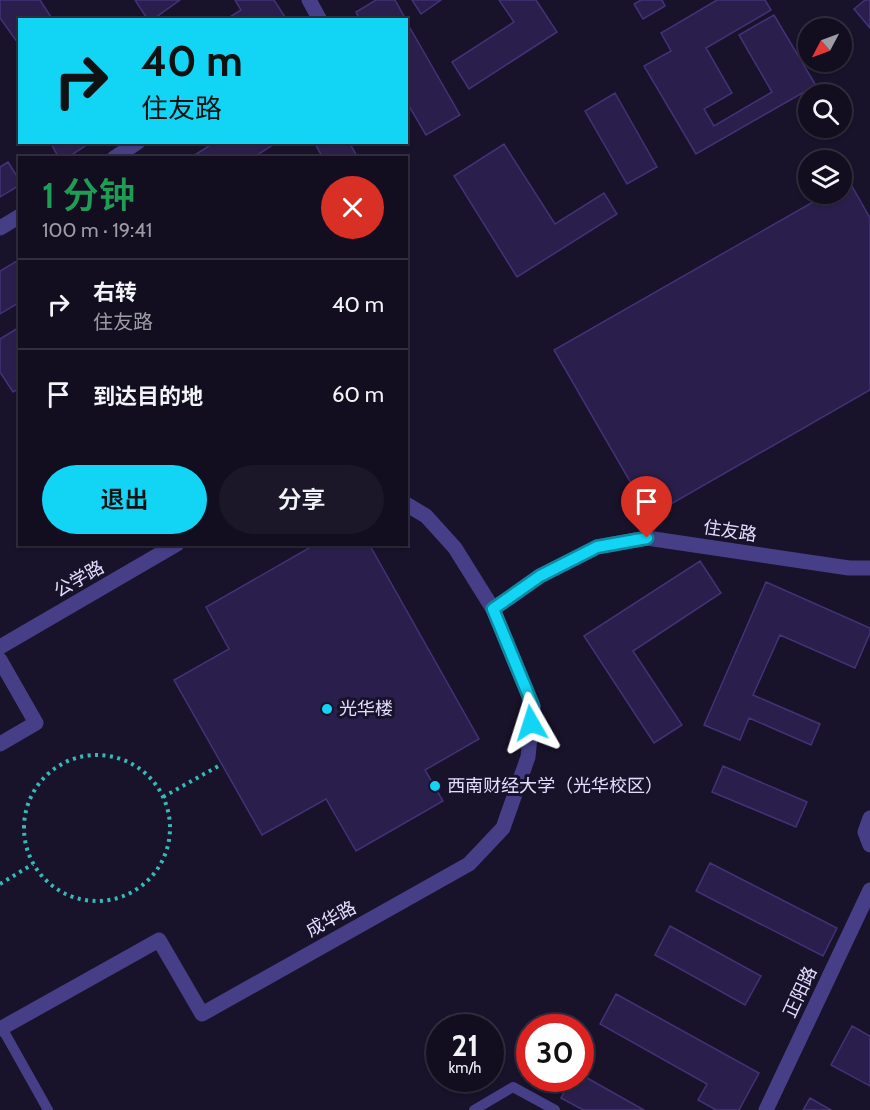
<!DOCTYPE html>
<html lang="zh">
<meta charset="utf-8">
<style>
body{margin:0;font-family:Cabin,"Noto Sans SC",sans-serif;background:#1b1729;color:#f1f3f6;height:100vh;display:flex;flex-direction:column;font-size:22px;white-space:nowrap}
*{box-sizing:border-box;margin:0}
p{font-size:20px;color:#9c9ca5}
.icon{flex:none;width:33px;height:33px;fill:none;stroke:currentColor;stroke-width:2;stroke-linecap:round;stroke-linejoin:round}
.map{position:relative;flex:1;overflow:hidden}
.sheet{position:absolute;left:18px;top:156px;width:390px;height:390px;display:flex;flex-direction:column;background:#120e20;border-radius:0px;box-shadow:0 2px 4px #0004,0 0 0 2px #312e3e}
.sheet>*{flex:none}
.guide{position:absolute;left:18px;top:18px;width:390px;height:126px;border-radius:0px;box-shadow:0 2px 4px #0004,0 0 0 2px #312e3e;background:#12d5f6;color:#111;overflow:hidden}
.needle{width:39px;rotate:229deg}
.buttons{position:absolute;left:798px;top:18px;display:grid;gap:12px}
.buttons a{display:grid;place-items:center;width:54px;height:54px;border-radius:50%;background:#120e20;box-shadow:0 2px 4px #0004,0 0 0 2px #312e3e;font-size:30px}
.speed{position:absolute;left:426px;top:1014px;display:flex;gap:12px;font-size:30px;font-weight:700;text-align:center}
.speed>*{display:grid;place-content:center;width:78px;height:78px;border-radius:50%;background:#120e20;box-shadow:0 2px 4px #0004,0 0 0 2px #312e3e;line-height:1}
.speed small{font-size:15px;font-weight:400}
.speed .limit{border:9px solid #d22;background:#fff;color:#111}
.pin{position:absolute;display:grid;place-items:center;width:51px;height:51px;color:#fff;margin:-62px -26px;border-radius:50% 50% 50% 0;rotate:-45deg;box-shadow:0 0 6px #0007}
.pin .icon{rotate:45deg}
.me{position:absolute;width:66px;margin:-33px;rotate:354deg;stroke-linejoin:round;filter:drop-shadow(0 0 4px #0008)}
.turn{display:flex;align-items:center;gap:21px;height:126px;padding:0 24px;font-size:27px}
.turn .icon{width:78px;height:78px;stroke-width:2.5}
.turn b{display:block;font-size:42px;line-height:51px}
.round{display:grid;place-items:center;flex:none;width:63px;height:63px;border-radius:32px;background:#1b1729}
.overview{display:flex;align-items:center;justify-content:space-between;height:102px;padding:0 24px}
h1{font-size:36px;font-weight:600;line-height:45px;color:#1e9e55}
.button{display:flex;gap:12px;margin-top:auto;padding:12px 24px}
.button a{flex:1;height:69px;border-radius:36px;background:#12d5f6;color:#111;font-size:24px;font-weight:600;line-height:69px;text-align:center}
.button a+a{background:#1b1729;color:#f1f3f6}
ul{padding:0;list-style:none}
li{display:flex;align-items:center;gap:18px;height:90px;padding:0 24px;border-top:2px solid #312e3e}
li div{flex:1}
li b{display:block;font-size:22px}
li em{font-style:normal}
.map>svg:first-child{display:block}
.building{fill:#2a1f4c;stroke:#433277;stroke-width:1.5}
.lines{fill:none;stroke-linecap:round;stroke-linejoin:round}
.path{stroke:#36bab8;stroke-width:4;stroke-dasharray:3 4.5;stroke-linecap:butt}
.lane{stroke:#463f88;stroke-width:10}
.street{stroke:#463f88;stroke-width:15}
.route-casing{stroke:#0c8aa0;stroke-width:15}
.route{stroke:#12d5f6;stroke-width:10}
.poi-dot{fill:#12d5f6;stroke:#18122b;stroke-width:2}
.labels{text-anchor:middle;stroke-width:6;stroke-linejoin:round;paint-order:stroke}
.street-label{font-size:18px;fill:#e3defe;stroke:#18122b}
.poi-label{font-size:18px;fill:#e3defe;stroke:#18122b;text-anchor:start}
</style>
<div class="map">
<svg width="870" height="1110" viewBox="0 0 870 1110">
<rect width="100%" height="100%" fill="#18122b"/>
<!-- building -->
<path class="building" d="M0,0H40L53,20H20V46L0,18Z
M135,0H180L152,20H148Z
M235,0H274L287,20H225L241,10Z
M376,0H395L406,20H360L356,12Z
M412,0H441L421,14Z
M499,0H536L557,32L469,89L452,62L514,22Z
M641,0H662L665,6L643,19L634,4Z
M717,0H765L771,10L706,48L732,93L704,109L714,126L772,92L739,35L774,15L821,94H808V100L804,92L696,154L644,66L671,51L661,33Z
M865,0H870V28L854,9Z
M406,21L460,115L426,135L406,101Z
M615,93L657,167L627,184L585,111Z
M50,142H91L67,158H59Z
M215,142H277L253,158H190Z
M314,142H349L358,158H323Z
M504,144L555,224L604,193L617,214L517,277L454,176Z
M8,162L20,181V185L0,197V167Z
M849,181L870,218V390L650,516L554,350L827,194H842V185Z
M20,259V302L0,314V271Z
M18,328L20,330V388L13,392L0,372V339Z
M316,544H369L479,739L425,770L443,801L356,851L326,799L262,835L174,680L229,649L206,607Z
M700,561L721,593L633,651L682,725L654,743L584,636Z
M766,582L870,628V633L855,668L780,635L753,695L820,724L811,745L749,718L740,740L704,725Z
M723,766L807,802L796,827L712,792Z
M710,863L837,928L823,956L696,891Z
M670,926L761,976L745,1005L655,955Z
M616,994L759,1073L739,1110H716L698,1100L707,1084L600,1024Z
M852,1026L870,1036V1086L831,1065Z
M580,1074L644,1110H583L561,1098L572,1078H580Z
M810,1098L831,1110H803Z"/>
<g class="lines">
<!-- path -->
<path class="path" d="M24 828a73 73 0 1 1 146 0a73 73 0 1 1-146 0Z
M163,797L222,764
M0,884L33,864"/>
<!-- lane -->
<path class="lane" d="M2,1028L48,1110
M474,1110L513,1087L555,1110"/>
<!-- street -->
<path class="street" d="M309,0L320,20
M114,158L138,142
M0,228L20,216
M493,609L540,576L597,547L647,538L849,568H870
M0,647L177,544
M0,660L36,723L0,744
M870,818L865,832L870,845
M0,1029L159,940L202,1014L469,864L503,828L528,757L533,706L493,609L455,548L426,516L406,504
M766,1110L870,890"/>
</g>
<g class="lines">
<!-- route casing -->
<g class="route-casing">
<path id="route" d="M531,723L533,706L493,609L540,576L597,547L647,538"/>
</g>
<!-- route -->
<use href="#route" class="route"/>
</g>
<!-- markers -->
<g class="poi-dot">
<circle cx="327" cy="709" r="6"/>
<circle cx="435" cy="786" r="6"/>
</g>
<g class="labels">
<!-- street labels -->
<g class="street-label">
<text transform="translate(730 531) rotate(9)" y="6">住友路</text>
<text transform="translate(79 579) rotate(-30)" y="6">公学路</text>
<text transform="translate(331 919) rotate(-29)" y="6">成华路</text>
<text transform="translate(800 992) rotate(-65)" y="6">正阳路</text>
</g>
<!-- poi labels -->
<g class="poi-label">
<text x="339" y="715">光华楼</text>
<text x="447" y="792">西南财经大学（光华校区）</text>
</g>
</g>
</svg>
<div class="buttons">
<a><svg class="needle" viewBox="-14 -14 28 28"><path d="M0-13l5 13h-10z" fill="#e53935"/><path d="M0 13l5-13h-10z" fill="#9c9ca5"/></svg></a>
<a><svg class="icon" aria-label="search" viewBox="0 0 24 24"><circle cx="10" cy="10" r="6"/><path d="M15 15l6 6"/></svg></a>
<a><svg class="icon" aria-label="layers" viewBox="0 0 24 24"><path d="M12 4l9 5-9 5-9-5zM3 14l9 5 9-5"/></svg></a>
</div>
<div class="speed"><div>21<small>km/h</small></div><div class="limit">30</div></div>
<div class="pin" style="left:647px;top:538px;background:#d93025"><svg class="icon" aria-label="arrive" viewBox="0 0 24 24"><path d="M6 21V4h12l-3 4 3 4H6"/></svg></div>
<svg class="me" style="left:531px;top:723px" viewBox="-20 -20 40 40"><path d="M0-17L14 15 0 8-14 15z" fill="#12d5f6" stroke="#fff" stroke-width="4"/></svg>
<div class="guide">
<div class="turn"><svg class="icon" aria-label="right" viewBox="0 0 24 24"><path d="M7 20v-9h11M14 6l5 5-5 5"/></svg><div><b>40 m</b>住友路</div></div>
</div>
<section class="sheet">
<div class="overview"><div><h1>1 分钟</h1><p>100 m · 19:41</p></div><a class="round" style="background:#d93025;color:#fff"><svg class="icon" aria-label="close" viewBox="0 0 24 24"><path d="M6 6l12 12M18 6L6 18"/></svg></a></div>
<ul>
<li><svg class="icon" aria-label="right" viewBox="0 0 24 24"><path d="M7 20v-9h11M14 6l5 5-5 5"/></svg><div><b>右转</b><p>住友路</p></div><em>40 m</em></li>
<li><svg class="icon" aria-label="arrive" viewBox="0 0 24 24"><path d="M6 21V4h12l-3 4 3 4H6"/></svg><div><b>到达目的地</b></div><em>60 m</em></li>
</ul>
<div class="button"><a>退出</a><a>分享</a></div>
</section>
</div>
